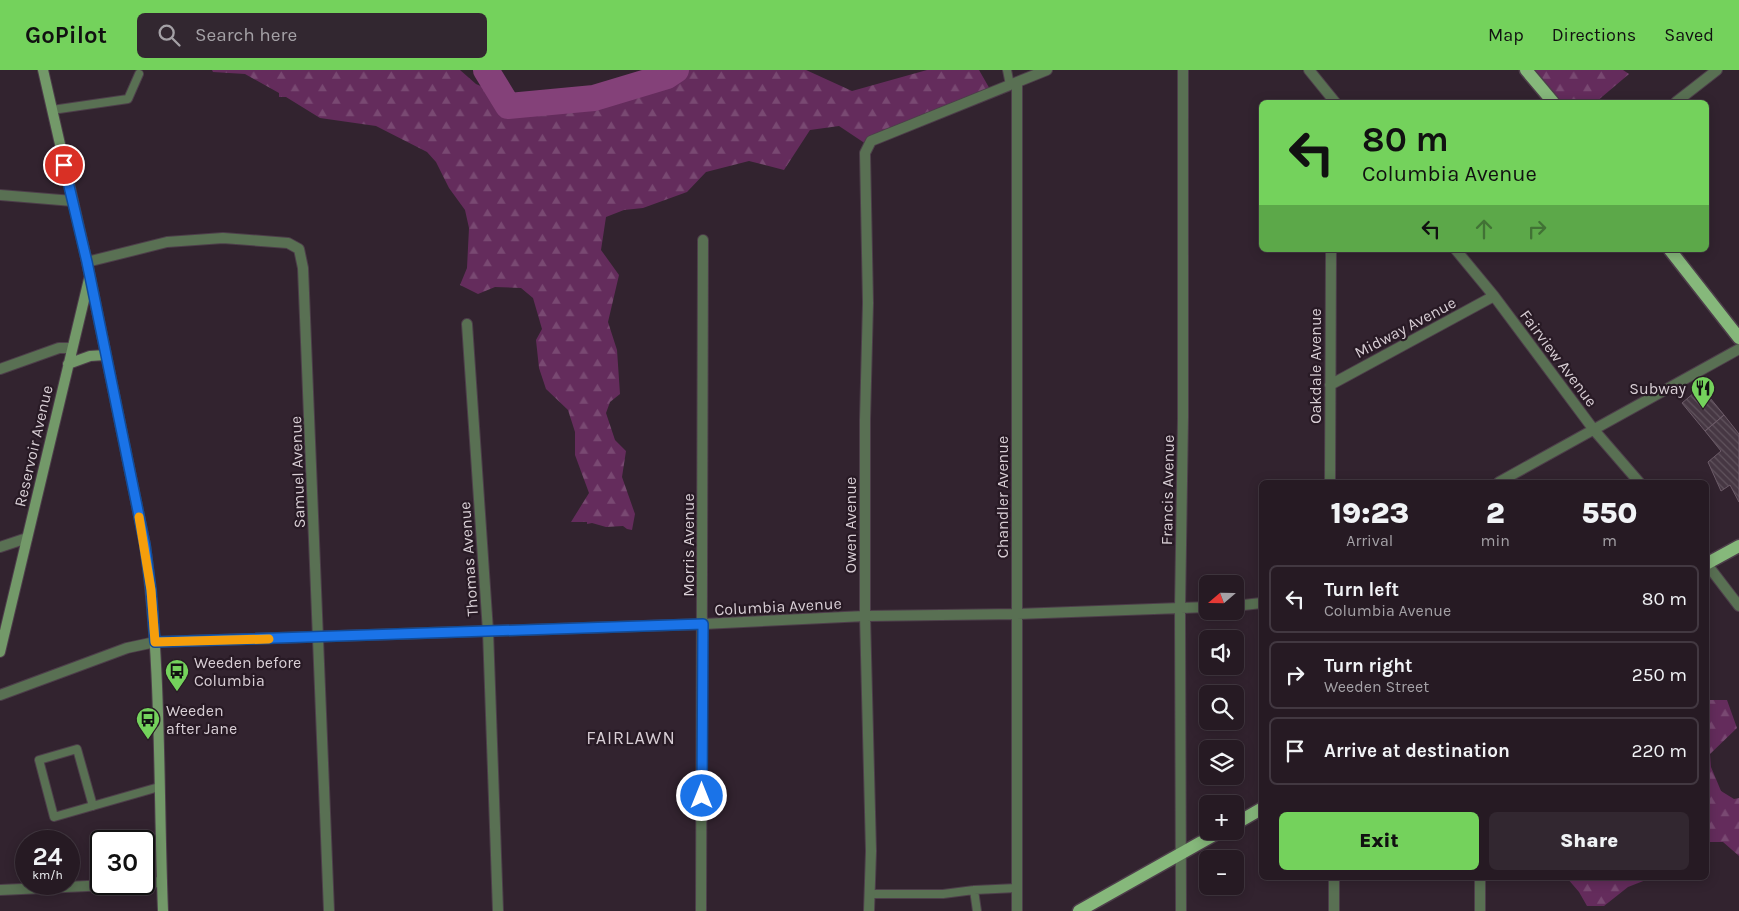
<!DOCTYPE html>
<meta charset="utf-8">
<style>
body{margin:0;font-family:Karla,sans-serif;background:#322730;color:#f1f3f6;height:100vh;display:flex;flex-direction:column;font-size:19px;white-space:nowrap}
*{box-sizing:border-box;margin:0}
p{font-size:16px;color:#a4a1a6}
.icon{flex:none;width:28px;height:28px;fill:none;stroke:currentColor;stroke-width:2;stroke-linecap:round;stroke-linejoin:round}
.map{position:relative;flex:1;overflow:hidden}
.sheet{position:absolute;left:1259px;top:410px;width:450px;height:400px;display:flex;flex-direction:column;background:#261a23;border-radius:8px;box-shadow:0 2px 12px #0003,0 0 0 1px #423841}
.sheet>*{flex:none}
.banner{position:absolute;left:1259px;top:30px;width:450px;height:152px;border-radius:8px;box-shadow:0 2px 12px #0003,0 0 0 1px #423841;background:#74d25c;color:#111;overflow:hidden}
.needle{width:32px;rotate:250deg}
.tools{position:absolute;left:1199px;top:505px;display:grid;gap:10px}
.tools a{display:grid;place-items:center;width:45px;height:45px;border-radius:8px;background:#261a23;box-shadow:0 2px 12px #0003,0 0 0 1px #423841;font-size:25px}
.speed{position:absolute;left:15px;top:760px;display:flex;gap:10px;font-size:25px;font-weight:700;text-align:center}
.speed>*{display:grid;place-content:center;width:65px;height:65px;border-radius:50%;background:#261a23;box-shadow:0 2px 12px #0003,0 0 0 1px #423841;line-height:1}
.speed small{font-size:12px;font-weight:400}
.speed .limit{border:2px solid #111;border-radius:8px;background:#fff;color:#111}
.pin{position:absolute;display:grid;place-items:center;width:42px;height:42px;color:#fff;margin:-21px;border:2px solid #fff;border-radius:50%;box-shadow:0 1px 5px #0007}
.me{position:absolute;width:55px;margin:-28px;rotate:0deg;stroke-linejoin:round;filter:drop-shadow(0 0 4px #0008)}
.turn{display:flex;align-items:center;gap:18px;height:105px;padding:0 20px;font-size:22px}
.turn .icon{width:65px;height:65px;stroke-width:2.5}
.turn b{display:block;font-size:35px;line-height:42px}
.lanes{display:flex;align-items:center;height:48px;padding:0 20px;background:#0003;justify-content:center;gap:25px;direction:ltr}
.lanes .off{opacity:.35}
.eta{display:flex;justify-content:space-evenly;align-items:center;height:85px;text-align:center}
.eta b{font-size:30px;font-weight:800;line-height:35px}
.action{display:flex;gap:10px;margin-top:auto;padding:10px 20px}
.action a{flex:1;height:58px;border-radius:8px;background:#74d25c;color:#111;font-size:20px;font-weight:800;line-height:58px;text-align:center}
.action a+a{background:#322730;color:#f1f3f6}
ul{padding:0;list-style:none}
li{display:flex;align-items:center;gap:15px;height:68px;margin:0 10px 8px;padding:0 10px;border:2px solid #423841;border-radius:8px}
li div{flex:1}
li b{display:block;font-size:19px}
li em{font-style:normal}
header{display:flex;align-items:center;gap:30px;box-sizing:border-box;height:70px;padding:0 25px;background:#74d25c;color:#111}
header strong{font-size:24px}
nav{display:flex;gap:28px;margin-inline-start:auto;font-size:18px}
.search{width:350px;height:45px;background:#322730;display:flex;align-items:center;gap:12px;box-sizing:border-box;padding:0 18px;border-radius:8px;color:#a4a1a6;font-size:19px}
.map>svg:first-child{display:block}
.forest{fill:url(#forest-firs)}
.lines{fill:none;stroke-linecap:round;stroke-linejoin:round}
.river{stroke:#844179;stroke-width:26}
.building{fill:url(#building-back-hatch);stroke:#6c5b68}
.lane-casing{stroke:#4d3e4a;stroke-width:10}
.street-casing{stroke:#4d3e4a;stroke-width:12}
.secondary-casing{stroke:#4d3e4a;stroke-width:12}
.primary-casing{stroke:#4d3e4a;stroke-width:15}
.lane{stroke:#597053;stroke-width:8}
.street{stroke:#597053;stroke-width:10}
.secondary{stroke:#739969;stroke-width:10}
.primary{stroke:#86b87b;stroke-width:12}
.route-casing{stroke:#114b97;stroke-width:12}
.route{stroke:#1a73e8;stroke-width:9}
.slow{stroke:#f59e0b;stroke-width:9}
.labels{text-anchor:middle;stroke-width:4.5;stroke-linejoin:round;paint-order:stroke}
.street-label{font-size:16px;fill:#d8ced5;stroke:#281a25}
.poi-label{font-size:16px;fill:#d8ced5;stroke:#281a25;text-anchor:start}
.neighbourhood-label{font-size:18px;letter-spacing:1px;fill:#d8ced5;stroke:#281a25}
</style>
<header>
<strong>GoPilot</strong>
<div class="search"><svg class="icon" aria-label="search" viewBox="0 0 24 24"><circle cx="10" cy="10" r="6"/><path d="M15 15l6 6"/></svg>Search here</div>
<nav><a>Map</a><a>Directions</a><a>Saved</a></nav>
</header>
<div class="map">
<svg width="1739" height="841" viewBox="0 0 1739 841">
<defs>
<pattern id="forest-firs" width="22" height="20" patternUnits="userSpaceOnUse" patternTransform="scale(1.25)"><rect width="22" height="20" fill="#642c5c"/><path d="M5 1l3.5 6h-7zM16 11l3.5 6h-7z" fill="#794972"/></pattern>
<pattern id="building-back-hatch" width="6" height="6" patternUnits="userSpaceOnUse" patternTransform="scale(1.25)"><rect width="6" height="6" fill="#463743"/><path d="M-1 5l2 2M0 0l6 6M5-1l2 2" fill="none" stroke="#60535d"/></pattern>
</defs>
<rect width="100%" height="100%" fill="#32232f"/>
<!-- forest -->
<path class="forest" d="M212,0H460L476,14L513,30L565,29L646,0H806L852,21L927,0H979L991,21L869,76L839,56L810,60L784,100L749,91L706,102L687,122L643,138L624,140L606,147L601,180L619,205L608,252L617,280L620,324L610,332L606,343L615,370L626,381L622,407L635,444L632,460L627,459L623,456L606,457L592,453L587,454V452H571L589,423L575,385V362L568,340L546,319L539,298L536,270L542,259L533,228L521,218L495,217L478,224L460,215L467,198L469,158L465,140L449,118L436,92L427,82L376,56L320,48L286,27H279V23L245,4L213,2Z
M1523,0H1623L1629,4L1596,32H1550Z
M1706,628L1707,630H1727L1737,658L1710,684L1711,697L1721,721L1734,729L1739,728V786L1723,772H1706Z
M1567,808H1651L1628,817L1604,836H1587L1579,822Z"/>
<g class="lines">
<!-- river -->
<path class="river" d="M486,0L508,36L594,28L667,6L676,0"/>
</g>
<!-- building -->
<path class="building" d="M1701,317L1724,345L1705,361L1682,333Z
M1724,345L1739,364V432L1730,415L1721,421L1708,392L1721,381L1705,361Z"/>
<g class="lines">
<!-- lane casing -->
<g class="lane-casing">
<path id="lane" d="M1007,0L1010,15
M52,40L128,29L139,4
M93,736L77,679L39,690L54,747L159,717
M974,820L977,841
M869,824H943L974,820L1017,818"/>
</g>
<!-- street casing -->
<g class="street-casing">
<path id="street" d="M1309,0L1335,32
M1676,32L1717,0
M0,125L73,131
M1456,180L1494,226L1594,360L1639,412
M87,192L167,172L223,168L288,173L299,179L303,198L329,841
M467,254L488,561L498,841
M0,299L59,278H72
M1330,315L1494,226
M1330,412L1331,180
M1499,412L1739,279
M0,477L27,468
M1706,493L1739,536
M1235,536L1261,533
M0,625L127,578L155,572L703,554L865,546L1017,544L1208,537
M1334,808V841
M1480,808V841
M144,813L162,812
M0,820L131,814
M701,841L703,170
M869,841L871,781L865,546V350L868,233L865,83L871,71L1047,0
M1017,841V12
M1181,841L1180,539L1183,348V0"/>
</g>
<!-- secondary casing -->
<g class="secondary-casing">
<path id="secondary" d="M43,0L87,192L145,475C162,596 158,719 163,841
M68,294L90,286L105,285
M0,582L89,209"/>
</g>
<!-- primary casing -->
<g class="primary-casing">
<path id="primary" d="M1526,0L1553,32
M1670,180L1739,268
M1706,494L1739,476
M1235,754L1261,739
M1079,841L1221,761"/>
</g>
<!-- lane -->
<use href="#lane" class="lane"/>
<!-- street -->
<use href="#street" class="street"/>
<!-- secondary -->
<use href="#secondary" class="secondary"/>
<!-- primary -->
<use href="#primary" class="primary"/>
</g>
<g class="lines">
<!-- route casing -->
<g class="route-casing">
<path id="route" d="M64,95L87,192L145,475L151,520L155,572L703,554L702,726"/>
</g>
<!-- route -->
<use href="#route" class="route"/>
<!-- slow -->
<path class="slow" d="M139,447L151,520L155,572L269,569"/>
</g>
<!-- icons -->
<defs>
<g id="restaurant-pin" transform="scale(1.25)"><path d="M0 17L-7.5 6A9.5 9.5 0 1 1 7.5 6Z" fill="#74d25c" stroke="#281a25"/><path d="M-5-6h1v4h1v-4h1v4h1v-4h1v5L-1.5 .5V6h-2V.5L-5-1ZM5-6V6H3V1.5H1.5Q1.5-4 5-6Z" fill="#111"/></g>
<g id="bus-pin" transform="scale(1.25)"><path d="M0 17L-7.5 6A9.5 9.5 0 1 1 7.5 6Z" fill="#74d25c" stroke="#281a25"/><path d="M-5-6H5V4H4V6H2V4H-2V6H-4V4H-5ZM-3.5-4V0h7V-4ZM-3.5 1.2v1.5H-2V1.2ZM2 1.2v1.5H3.5V1.2Z" fill="#111"/></g>
</defs>
<g fill-rule="evenodd">
<use href="#restaurant-pin" x="1703" y="318"/>
<use href="#bus-pin" x="177" y="601"/>
<use href="#bus-pin" x="148" y="649"/>
</g>
<g class="labels">
<!-- street labels -->
<g class="street-label">
<text transform="translate(1405 257) rotate(-28)" y="6">Midway Avenue</text>
<text transform="translate(1559 288) rotate(53)" y="6">Fairview Avenue</text>
<text transform="translate(1315 296) rotate(-90)" y="6">Oakdale Avenue</text>
<text transform="translate(33 376) rotate(-77)" y="6">Reservoir Avenue</text>
<text transform="translate(297 402) rotate(-92)" y="6">Samuel Avenue</text>
<text transform="translate(1167 420) rotate(-89)" y="6">Francis Avenue</text>
<text transform="translate(1002 427) rotate(-90)" y="6">Chandler Avenue</text>
<text transform="translate(850 455) rotate(-90)" y="6">Owen Avenue</text>
<text transform="translate(688 475) rotate(-90)" y="6">Morris Avenue</text>
<text transform="translate(468 489) rotate(-94)" y="6">Thomas Avenue</text>
<text transform="translate(778 536) rotate(-3)" y="6">Columbia Avenue</text>
</g>
<!-- poi labels -->
<g class="poi-label">
<text x="1686" y="324" text-anchor="end">Subway</text>
<text x="194" y="598">Weeden before<tspan x="194" dy="18">Columbia</tspan></text>
<text x="166" y="646">Weeden<tspan x="166" dy="18">after Jane</tspan></text>
</g>
<!-- neighbourhood labels -->
<g class="neighbourhood-label">
<text x="631" y="674">FAIRLAWN</text>
</g>
</g>
</svg>
<div class="tools">
<a><svg class="needle" viewBox="-14 -14 28 28"><path d="M0-13l5 13h-10z" fill="#e53935"/><path d="M0 13l5-13h-10z" fill="#a4a1a6"/></svg></a>
<a><svg class="icon" aria-label="sound" viewBox="0 0 24 24"><path d="M4 9h4l5-4v14l-5-4H4zM17 9q2 3 0 6"/></svg></a>
<a><svg class="icon" aria-label="search" viewBox="0 0 24 24"><circle cx="10" cy="10" r="6"/><path d="M15 15l6 6"/></svg></a>
<a><svg class="icon" aria-label="layers" viewBox="0 0 24 24"><path d="M12 4l9 5-9 5-9-5zM3 14l9 5 9-5"/></svg></a>
<a>+</a>
<a>−</a>
</div>
<div class="speed"><div>24<small>km/h</small></div><div class="limit">30</div></div>
<div class="pin" style="left:64px;top:95px;background:#d93025"><svg class="icon" aria-label="arrive" viewBox="0 0 24 24"><path d="M6 21V4h12l-3 4 3 4H6"/></svg></div>
<svg class="me" style="left:702px;top:726px" viewBox="-20 -20 40 40"><circle r="17" fill="#1a73e8" stroke="#fff" stroke-width="3"/><path d="M0-11L8 9 0 5-8 9z" fill="#fff"/></svg>
<div class="banner">
<div class="turn"><svg class="icon" aria-label="left" viewBox="0 0 24 24"><path d="M17 20v-9H6M10 6l-5 5 5 5"/></svg><div><b>80 m</b>Columbia Avenue</div></div>
<div class="lanes"><svg class="icon" aria-label="left" viewBox="0 0 24 24"><path d="M17 20v-9H6M10 6l-5 5 5 5"/></svg><svg class="icon off" aria-label="ahead" viewBox="0 0 24 24"><path d="M12 20V5M6 11l6-6 6 6"/></svg><svg class="icon off" aria-label="right" viewBox="0 0 24 24"><path d="M7 20v-9h11M14 6l5 5-5 5"/></svg></div>
</div>
<section class="sheet">
<div class="eta">
<div><b>19:23</b><p>Arrival</p></div>
<div><b>2</b><p>min</p></div>
<div><b>550</b><p>m</p></div>
</div>
<ul>
<li><svg class="icon" aria-label="left" viewBox="0 0 24 24"><path d="M17 20v-9H6M10 6l-5 5 5 5"/></svg><div><b>Turn left</b><p>Columbia Avenue</p></div><em>80 m</em></li>
<li><svg class="icon" aria-label="right" viewBox="0 0 24 24"><path d="M7 20v-9h11M14 6l5 5-5 5"/></svg><div><b>Turn right</b><p>Weeden Street</p></div><em>250 m</em></li>
<li><svg class="icon" aria-label="arrive" viewBox="0 0 24 24"><path d="M6 21V4h12l-3 4 3 4H6"/></svg><div><b>Arrive at destination</b></div><em>220 m</em></li>
</ul>
<div class="action"><a>Exit</a><a>Share</a></div>
</section>
</div>
